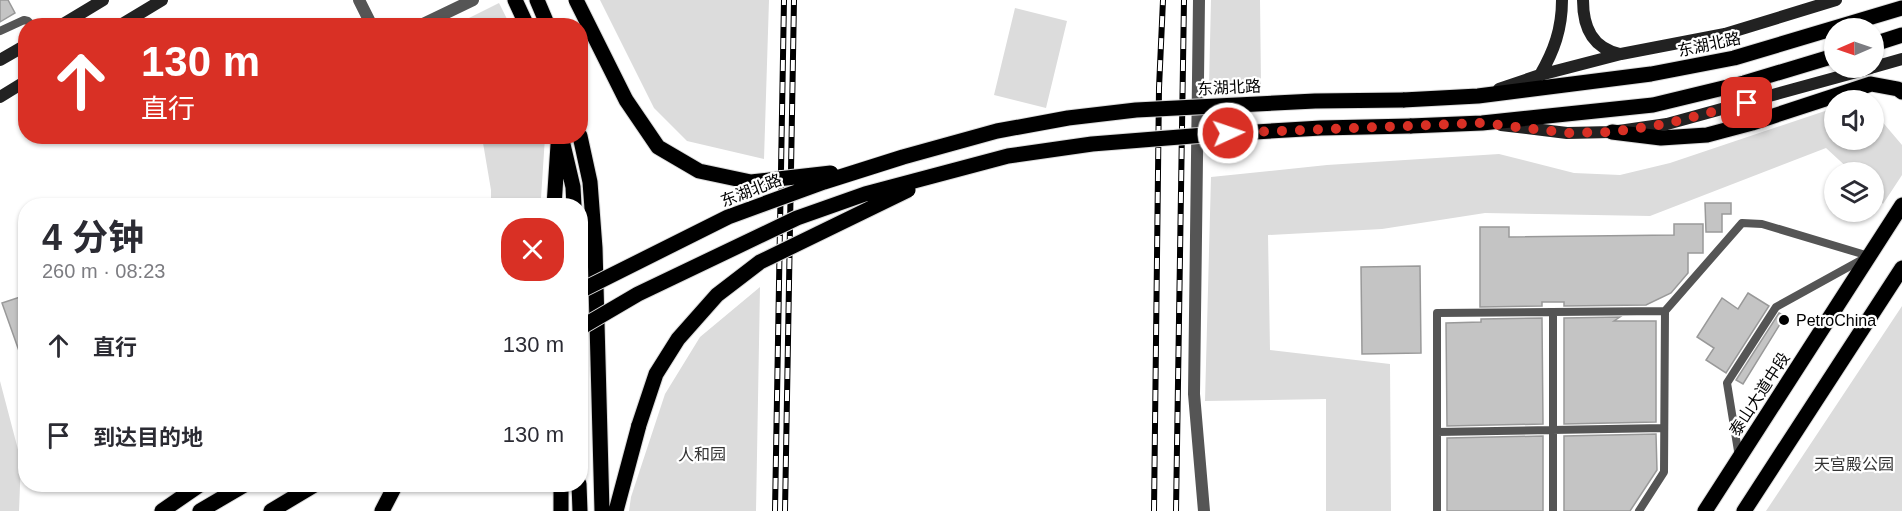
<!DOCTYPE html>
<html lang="zh">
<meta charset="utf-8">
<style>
body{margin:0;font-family:Helvetica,"Noto Sans SC",sans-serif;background:#f7f7f7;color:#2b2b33;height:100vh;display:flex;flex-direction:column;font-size:22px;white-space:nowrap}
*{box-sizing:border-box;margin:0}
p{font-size:20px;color:#7c7c81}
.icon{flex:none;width:33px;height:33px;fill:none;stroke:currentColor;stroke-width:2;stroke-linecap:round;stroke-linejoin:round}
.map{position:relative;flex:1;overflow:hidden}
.sheet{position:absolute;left:18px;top:198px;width:570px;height:294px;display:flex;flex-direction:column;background:#fff;border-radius:24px;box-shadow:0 2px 4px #0004}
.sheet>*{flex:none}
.hud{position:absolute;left:18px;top:18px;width:570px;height:126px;border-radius:24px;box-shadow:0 2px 4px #0004;background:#d93025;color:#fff;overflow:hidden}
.needle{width:39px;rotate:268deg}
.controls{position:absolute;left:1824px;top:18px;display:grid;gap:12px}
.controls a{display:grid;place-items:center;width:60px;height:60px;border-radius:50%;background:#fff;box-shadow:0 2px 4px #0004;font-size:30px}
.pin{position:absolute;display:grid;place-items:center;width:51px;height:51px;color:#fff;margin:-26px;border-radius:12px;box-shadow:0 3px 9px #0006}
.me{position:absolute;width:66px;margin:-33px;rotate:87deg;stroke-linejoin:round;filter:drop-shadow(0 0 4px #0008)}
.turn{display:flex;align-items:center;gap:21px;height:126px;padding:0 24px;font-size:27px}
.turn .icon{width:78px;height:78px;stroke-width:2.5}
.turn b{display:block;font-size:42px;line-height:51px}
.round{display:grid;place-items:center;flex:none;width:63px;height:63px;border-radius:24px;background:#f7f7f7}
.overview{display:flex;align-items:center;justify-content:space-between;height:102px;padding:0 24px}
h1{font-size:36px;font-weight:700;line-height:45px}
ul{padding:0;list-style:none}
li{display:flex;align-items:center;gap:18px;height:90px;padding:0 24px}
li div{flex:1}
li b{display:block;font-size:22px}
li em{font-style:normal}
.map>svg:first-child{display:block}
.green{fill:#dcdcdc}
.building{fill:#c4c4c4;stroke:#999;stroke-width:1.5}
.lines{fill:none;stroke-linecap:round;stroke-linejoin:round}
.primary-casing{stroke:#dbdbdb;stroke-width:17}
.lane{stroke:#555;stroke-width:8}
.street{stroke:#555;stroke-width:12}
.secondary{stroke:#222;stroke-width:12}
.primary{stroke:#000;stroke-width:15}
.rail-casing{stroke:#000;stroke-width:6}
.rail{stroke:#fff;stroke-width:4;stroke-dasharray:11;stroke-linecap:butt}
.primary-bridge-casing{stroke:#dbdbdb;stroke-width:17;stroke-linecap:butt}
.primary-bridge{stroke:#000;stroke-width:15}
.route{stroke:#d93025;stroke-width:10;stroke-dasharray:0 18}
.poi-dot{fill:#000;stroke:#fff;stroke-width:2}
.labels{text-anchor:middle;stroke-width:4.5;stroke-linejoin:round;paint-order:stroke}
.street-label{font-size:16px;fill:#000;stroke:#fff}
.poi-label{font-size:16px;fill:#000;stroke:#fff;text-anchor:start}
.park-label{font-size:16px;fill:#333;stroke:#fff}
</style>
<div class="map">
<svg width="1902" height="511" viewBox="0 0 1902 511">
<rect width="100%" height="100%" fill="#fff"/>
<!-- green -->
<path class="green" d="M600,0H769L764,159L687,141L654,108Z
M1211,0H1260L1261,84L1209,85Z
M499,3L510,25H455Z
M1015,8L1067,21L1046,108L994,95Z
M1834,108V140H1874V112L1902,145V175L1883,204L1874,194V172H1852L1826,148L1650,216L1485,213L1382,229L1268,235L1270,350L1390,364L1391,511H1326V399L1205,401L1211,177L1327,165L1499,154L1574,173L1620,175L1670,163Z
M482,137H545L541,198L537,205H491V190Z
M760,287L756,511H629L631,497L665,394L700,337Z
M1902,306V511H1766Z
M0,381L21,461L19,511H0Z"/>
<!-- building -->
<path class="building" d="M0,0H8L15,13L0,22Z
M1705,203H1731V214H1722V232H1706Z
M1674,224H1703V253H1688V273L1671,293L1646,305L1564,306V302H1542V306L1480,307V227H1509V237L1674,235Z
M1420,266L1421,353L1362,354L1361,267Z
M1748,293L1769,306L1726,373L1706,360L1714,348L1697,337L1722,298L1738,309Z
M26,295V365H24L2,303Z
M1779,313L1785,316L1743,384L1736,380Z
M1620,317L1614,321H1656V422L1564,424V318Z
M1542,318L1543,424L1447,426L1446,323L1481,322V319Z
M1656,434L1657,470L1630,511H1564V436Z
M1543,436V511H1447V438Z"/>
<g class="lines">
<!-- primary casing -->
<g class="primary-casing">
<path id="primary" d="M515,0L527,26
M537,0L548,26
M1874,44L1902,35
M1403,100L1478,96L1651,74L1734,58L1902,8
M1410,126L1482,123L1653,105L1744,83L1834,56
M1612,132L1661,138L1707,135L1752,123L1871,84L1898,89L1902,92
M561,136L573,187L574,206
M580,136L590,182L595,248L602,511
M554,206L558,145
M579,484L580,511
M162,511L201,484
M200,511L246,484
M271,511L316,484
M382,511L396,484
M561,511V484
M616,511L639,425
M1705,511L1902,205
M1744,511L1902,268"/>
</g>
<!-- lane -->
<path class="lane" d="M0,31L24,20L28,21L33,26
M1553,312V511
M1437,432L1664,428
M1739,457L1727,383L1776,307L1863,259
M1437,511V313L1665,311
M1639,511L1664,472L1665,311L1742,223L1762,224L1869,256"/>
<!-- street -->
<path class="street" d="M359,0L372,26
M1199,0L1194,394L1204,511
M419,26L473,0"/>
<!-- secondary -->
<path class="secondary" d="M1583,0C1583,27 1592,48 1620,54
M60,26L103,0
M119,26L162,0
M0,60L26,45
M1874,67L1902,59
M1540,75C1554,51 1562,29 1562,0
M1499,89L1540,75L1621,54L1725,34L1836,0
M0,97L26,81
M1501,125L1567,133L1612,132L1667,124L1871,68"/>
<!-- primary -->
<use href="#primary" class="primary"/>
<!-- rail casing -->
<g class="rail-casing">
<path id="rail" d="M775,511L784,0
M785,511L794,0
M1154,511L1159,88L1163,0
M1176,511L1184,0"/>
</g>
<!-- rail -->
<use href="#rail" class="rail"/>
<!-- primary-bridge casing -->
<g class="primary-bridge-casing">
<path id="primary-bridge" d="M576,0L626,100L658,147L699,171L751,182L831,173
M580,291L728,217L824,182L903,157L997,131L1068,118L1136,110L1315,101L1403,100
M580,328L638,294L797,218L865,194L1008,156L1092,144L1205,135L1321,128L1410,126
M639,425L656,374L678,339L717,295L760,262L908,190"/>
</g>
<!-- primary-bridge -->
<use href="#primary-bridge" class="primary-bridge"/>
</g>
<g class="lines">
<!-- route -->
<path class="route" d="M1228,133L1482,123L1568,133L1612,132L1666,124L1747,103"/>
</g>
<!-- markers -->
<circle class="poi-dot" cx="1784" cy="320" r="6"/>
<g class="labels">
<!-- street labels -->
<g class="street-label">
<text transform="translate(1709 44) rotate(-12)" y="6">东湖北路</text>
<text transform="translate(1229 87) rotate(-3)" y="6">东湖北路</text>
<text transform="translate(751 190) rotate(-21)" y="6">东湖北路</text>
<text transform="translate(1759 394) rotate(-57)" y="6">泰山大道中段</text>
</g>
<!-- poi labels -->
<g class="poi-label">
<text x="1796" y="326">PetroChina</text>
</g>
<!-- park labels -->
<g class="park-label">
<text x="702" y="460">人和园</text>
<text x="1854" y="470">天宫殿公园</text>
</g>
</g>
</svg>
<div class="controls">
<a><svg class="needle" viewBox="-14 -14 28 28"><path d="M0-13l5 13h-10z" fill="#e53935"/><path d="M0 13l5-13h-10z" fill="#7c7c81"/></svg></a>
<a><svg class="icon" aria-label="sound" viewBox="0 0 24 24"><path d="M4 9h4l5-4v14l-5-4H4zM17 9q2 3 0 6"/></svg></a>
<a><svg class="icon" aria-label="layers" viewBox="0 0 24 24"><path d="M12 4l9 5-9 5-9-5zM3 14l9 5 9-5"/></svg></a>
</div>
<div class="pin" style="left:1747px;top:103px;background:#d93025"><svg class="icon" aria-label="arrive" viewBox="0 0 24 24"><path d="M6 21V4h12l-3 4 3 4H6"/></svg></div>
<svg class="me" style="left:1228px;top:133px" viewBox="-20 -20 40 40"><circle r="17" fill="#d93025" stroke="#fff" stroke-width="3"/><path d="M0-11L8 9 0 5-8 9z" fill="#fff"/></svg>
<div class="hud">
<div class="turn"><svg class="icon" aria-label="ahead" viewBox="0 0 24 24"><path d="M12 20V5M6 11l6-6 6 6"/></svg><div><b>130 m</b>直行</div></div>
</div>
<section class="sheet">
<div class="overview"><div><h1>4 分钟</h1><p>260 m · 08:23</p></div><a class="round" style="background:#d93025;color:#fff"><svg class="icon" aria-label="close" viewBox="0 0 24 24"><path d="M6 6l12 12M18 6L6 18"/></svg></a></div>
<ul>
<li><svg class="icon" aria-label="ahead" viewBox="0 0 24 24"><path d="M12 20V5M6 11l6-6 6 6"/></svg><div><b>直行</b></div><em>130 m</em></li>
<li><svg class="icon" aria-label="arrive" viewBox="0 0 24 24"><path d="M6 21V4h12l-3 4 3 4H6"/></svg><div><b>到达目的地</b></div><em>130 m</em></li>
</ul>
</section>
</div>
